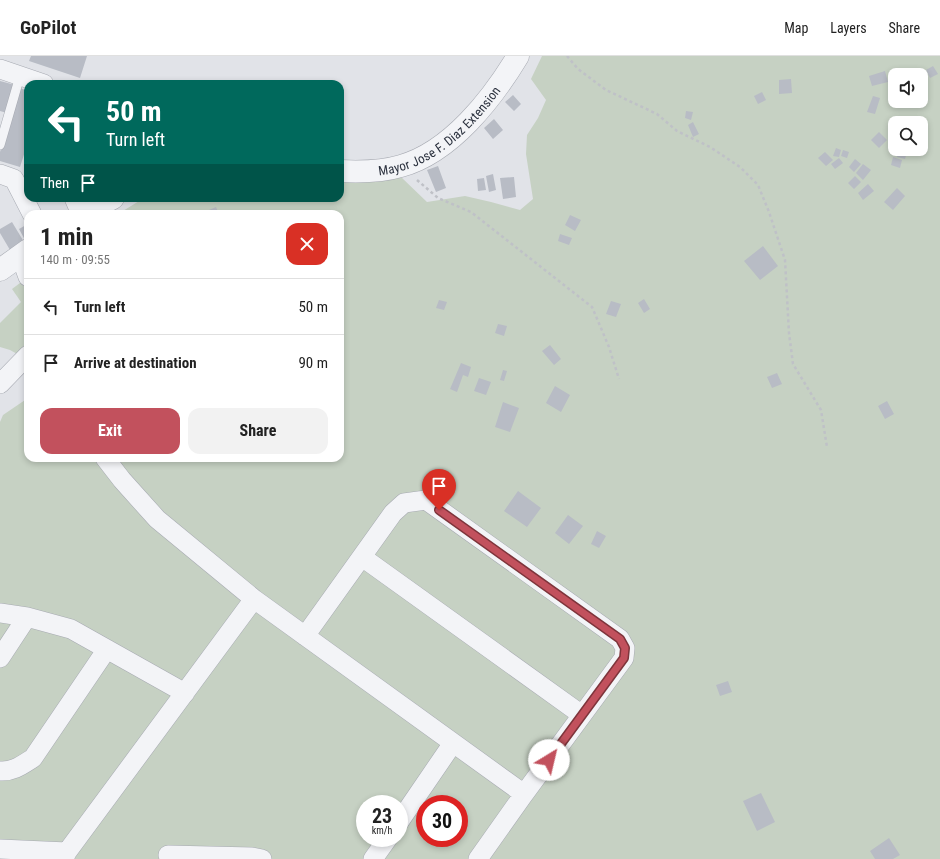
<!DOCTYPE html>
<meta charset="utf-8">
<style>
body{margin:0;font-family:"Roboto Condensed",sans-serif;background:#f2f2f2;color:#222;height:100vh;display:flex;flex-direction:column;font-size:15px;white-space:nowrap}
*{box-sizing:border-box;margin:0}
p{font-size:13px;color:#767676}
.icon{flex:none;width:22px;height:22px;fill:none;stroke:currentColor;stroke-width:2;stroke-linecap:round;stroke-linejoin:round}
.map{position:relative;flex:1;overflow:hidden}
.drawer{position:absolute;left:24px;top:154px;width:320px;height:252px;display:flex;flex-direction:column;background:#fff;border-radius:12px;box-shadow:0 2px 6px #0003}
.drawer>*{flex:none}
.guide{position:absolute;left:24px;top:24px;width:320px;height:122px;border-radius:12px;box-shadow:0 2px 6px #0003;background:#00695c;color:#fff;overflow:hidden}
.buttons{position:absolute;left:888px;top:12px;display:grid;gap:8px}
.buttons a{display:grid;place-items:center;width:40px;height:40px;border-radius:8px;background:#fff;box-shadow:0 2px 6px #0003;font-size:20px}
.speed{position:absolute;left:356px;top:739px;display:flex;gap:8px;font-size:20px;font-weight:700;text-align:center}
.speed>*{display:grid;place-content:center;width:52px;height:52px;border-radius:50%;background:#fff;box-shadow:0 2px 6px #0003;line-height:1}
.speed small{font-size:10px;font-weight:400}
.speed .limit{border:6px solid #d22;background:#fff;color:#111}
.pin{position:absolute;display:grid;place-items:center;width:34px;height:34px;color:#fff;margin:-41px -17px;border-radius:50% 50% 50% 0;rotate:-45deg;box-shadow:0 0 4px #0007}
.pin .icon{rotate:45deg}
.me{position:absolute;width:44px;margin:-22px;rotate:36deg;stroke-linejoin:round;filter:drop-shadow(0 0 3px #0008)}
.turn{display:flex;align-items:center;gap:14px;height:84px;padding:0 16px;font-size:18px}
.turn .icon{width:52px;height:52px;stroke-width:2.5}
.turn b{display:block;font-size:28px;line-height:34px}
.then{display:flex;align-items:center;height:38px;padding:0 16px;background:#0003;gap:8px;font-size:15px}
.round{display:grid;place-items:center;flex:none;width:42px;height:42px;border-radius:12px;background:#f2f2f2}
.summary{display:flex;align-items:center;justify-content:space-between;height:68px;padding:0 16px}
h1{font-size:24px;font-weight:700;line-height:30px}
.cta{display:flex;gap:8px;margin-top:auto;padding:8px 16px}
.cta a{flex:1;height:46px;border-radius:12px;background:#c2515d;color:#fff;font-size:16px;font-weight:700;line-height:46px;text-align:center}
.cta a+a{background:#f2f2f2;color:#222}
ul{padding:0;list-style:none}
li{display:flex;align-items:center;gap:12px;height:56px;padding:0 16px;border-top:1px solid #e0e0e0}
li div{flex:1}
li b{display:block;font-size:15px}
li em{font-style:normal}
header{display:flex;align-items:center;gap:24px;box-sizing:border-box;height:56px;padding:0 20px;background:#fff;border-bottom:1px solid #e0e0e0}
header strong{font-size:19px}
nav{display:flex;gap:22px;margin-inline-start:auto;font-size:14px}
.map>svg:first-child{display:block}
.green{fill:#c6d1c3;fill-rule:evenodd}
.building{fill:#b8bcc5}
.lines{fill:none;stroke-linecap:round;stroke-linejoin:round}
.service-casing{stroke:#a7aab2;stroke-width:10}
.minor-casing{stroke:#a7aab2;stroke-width:20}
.tertiary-casing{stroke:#a7aab2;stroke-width:23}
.path{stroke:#bfc1c7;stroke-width:2.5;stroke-dasharray:3 3;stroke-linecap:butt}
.service{stroke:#f3f4f7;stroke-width:9}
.minor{stroke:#f3f4f7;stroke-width:19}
.tertiary{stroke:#f3f4f7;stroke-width:22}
.route-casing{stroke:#7e353c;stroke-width:10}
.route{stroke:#c2515d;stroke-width:7}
.labels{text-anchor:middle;stroke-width:3;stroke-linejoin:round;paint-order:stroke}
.street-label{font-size:13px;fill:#2b313e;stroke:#f0f2f6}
</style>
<header>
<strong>GoPilot</strong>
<nav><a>Map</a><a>Layers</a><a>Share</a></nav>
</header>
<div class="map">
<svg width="940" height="803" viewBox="0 0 940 803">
<rect width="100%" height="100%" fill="#e1e3e8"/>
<!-- green -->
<path class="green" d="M542,0H940V803H0V366L3,359L28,342V402H340V158H118L144,142H340V126L401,121L427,146L465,140L491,146L520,154L533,143L526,98L527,79L538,62L546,44L531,23ZM895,19H921V45H895ZM895,67H921V93H895ZM365,748H399V782H365ZM425,748H459V782H425Z
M28,221V304L10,294L0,291V267L21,246L12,233Z"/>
<!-- building -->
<path class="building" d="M31,0H87L80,22L29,5Z
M933,10L938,18L930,22L926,14Z
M885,15L888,26L872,30L869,20Z
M791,23L792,37L779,38V24Z
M0,25L15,29L7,57L0,55Z
M20,32L28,35V86L20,111L0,105V96Z
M762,36L766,44L758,48L754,40Z
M513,39L521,48L514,55L505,46Z
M873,40L880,42L875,58L867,56Z
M686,55L693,56L691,64L685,62Z
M494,63L503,74L493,83L484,72Z
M693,66L699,78L693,81L688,69Z
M879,76L887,84L879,92L871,84Z
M836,92L841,94L839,101L833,100Z
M899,93L907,96L905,103L897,101Z
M843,94L849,96L847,102L841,100Z
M825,96L833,104L826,110L818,102Z
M893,101L902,104L900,112L891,109Z
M839,102L843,107L835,113L831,108Z
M855,103L861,108L854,116L849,111Z
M863,108L871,114L863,124L856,117Z
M438,110L446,132L436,136L427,114Z
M493,118L496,134L489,136L486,120Z
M855,120L861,126L854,133L848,127Z
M514,121L516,141L503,143L500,122Z
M484,122L486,134L478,135L477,123Z
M868,128L874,135L863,144L858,137Z
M897,132L905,140L893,154L884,146Z
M216,151L219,158H210L209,154Z
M570,159L581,164L575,175L565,169Z
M12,166L24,186L10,194L0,177V173Z
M26,169L28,172V182L25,184L19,173Z
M560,178L572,182L569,189L558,185Z
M763,190L778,210L760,224L744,205Z
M644,243L650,253L644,257L638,247Z
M439,244L447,246L444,254L436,252Z
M611,245L621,248L616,261L606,258Z
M498,268L507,270L504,280L495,277Z
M550,289L561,303L554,309L542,295Z
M461,307L471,311L468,321L463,319L457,336L450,333Z
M503,314L507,315L504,325L500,324Z
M777,317L782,328L772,332L767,321Z
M479,322L491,326L486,339L474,335Z
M555,330L570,339L561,356L546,347Z
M887,345L894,358L885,363L878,350Z
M503,346L519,352L510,376L495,371Z
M518,435L541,452L527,471L504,455Z
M568,459L583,470L569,488L555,477Z
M597,475L606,480L599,492L591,488Z
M728,625L732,636L720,640L716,629Z
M761,737L775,766L757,775L743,745Z
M889,782L900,799L893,803H875L870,795Z"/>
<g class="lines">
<!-- service casing -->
<g class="service-casing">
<path id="service" d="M0,89L20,20"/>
</g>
<!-- minor casing -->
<g class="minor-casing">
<path id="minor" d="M0,13L44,28
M0,118L14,123L32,158
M74,142L81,158
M20,199L28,221
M0,328L28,299
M105,402L122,424L157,463L254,543L524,738L478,803
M362,501L582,659
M0,557L27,561L71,573L185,637
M305,580L393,457L404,447L426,444L620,583L625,592L624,602L524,738
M0,602L27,561
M0,715C13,716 22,709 33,702L107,593
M399,766L453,687
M0,793L67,796
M168,799L252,801L262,803
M64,803L67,796L254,543
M373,803L388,782"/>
</g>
<!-- tertiary casing -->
<g class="tertiary-casing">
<g id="tertiary">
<path id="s1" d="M340,115C360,116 381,116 401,110C451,96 492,43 518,0"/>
<path d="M83,158L113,142"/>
<path d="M0,214L28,194"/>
</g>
</g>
<!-- path -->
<path class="path" d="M567,0L578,13L606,34L657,58L677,75L710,91L740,111L758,129L769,156L785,204L789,277L793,308L821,354L827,391
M417,124L438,142L471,156L592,251L609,291L619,323"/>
<!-- service -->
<use href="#service" class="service"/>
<!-- minor -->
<use href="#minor" class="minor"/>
<!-- tertiary -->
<use href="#tertiary" class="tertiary"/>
</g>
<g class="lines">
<!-- route casing -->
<g class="route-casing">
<path id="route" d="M439,454L620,583L625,592L624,602L549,704"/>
</g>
<!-- route -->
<use href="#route" class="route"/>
</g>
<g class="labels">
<!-- street labels -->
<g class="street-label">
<text dy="5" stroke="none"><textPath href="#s1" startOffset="113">Mayor Jose F. Diaz Extension</textPath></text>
</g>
</g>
</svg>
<div class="buttons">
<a><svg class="icon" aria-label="sound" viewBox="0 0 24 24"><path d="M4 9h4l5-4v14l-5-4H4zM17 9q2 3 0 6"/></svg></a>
<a><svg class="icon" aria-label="search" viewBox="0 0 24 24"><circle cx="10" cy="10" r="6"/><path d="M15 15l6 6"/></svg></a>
</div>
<div class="speed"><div>23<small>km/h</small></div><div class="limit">30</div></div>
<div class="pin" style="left:439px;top:454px;background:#d93025"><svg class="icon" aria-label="arrive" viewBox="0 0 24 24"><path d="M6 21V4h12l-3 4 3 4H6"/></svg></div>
<svg class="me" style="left:549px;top:704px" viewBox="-20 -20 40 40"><circle r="19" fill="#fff"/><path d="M0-13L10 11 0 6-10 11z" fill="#c2515d"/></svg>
<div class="guide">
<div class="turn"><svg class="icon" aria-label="left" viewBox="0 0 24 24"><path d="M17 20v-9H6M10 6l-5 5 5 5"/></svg><div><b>50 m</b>Turn left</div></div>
<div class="then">Then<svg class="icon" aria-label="arrive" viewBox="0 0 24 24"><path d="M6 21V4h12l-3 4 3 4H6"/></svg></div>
</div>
<section class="drawer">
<div class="summary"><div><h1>1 min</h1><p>140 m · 09:55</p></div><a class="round" style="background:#d93025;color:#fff"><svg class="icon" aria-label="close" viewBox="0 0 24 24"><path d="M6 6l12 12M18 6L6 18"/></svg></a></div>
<ul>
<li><svg class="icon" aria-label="left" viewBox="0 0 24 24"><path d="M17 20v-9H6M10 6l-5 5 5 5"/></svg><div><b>Turn left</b></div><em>50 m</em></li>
<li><svg class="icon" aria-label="arrive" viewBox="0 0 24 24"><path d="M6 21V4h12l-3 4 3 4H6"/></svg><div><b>Arrive at destination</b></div><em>90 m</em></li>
</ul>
<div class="cta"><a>Exit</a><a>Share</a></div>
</section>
</div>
